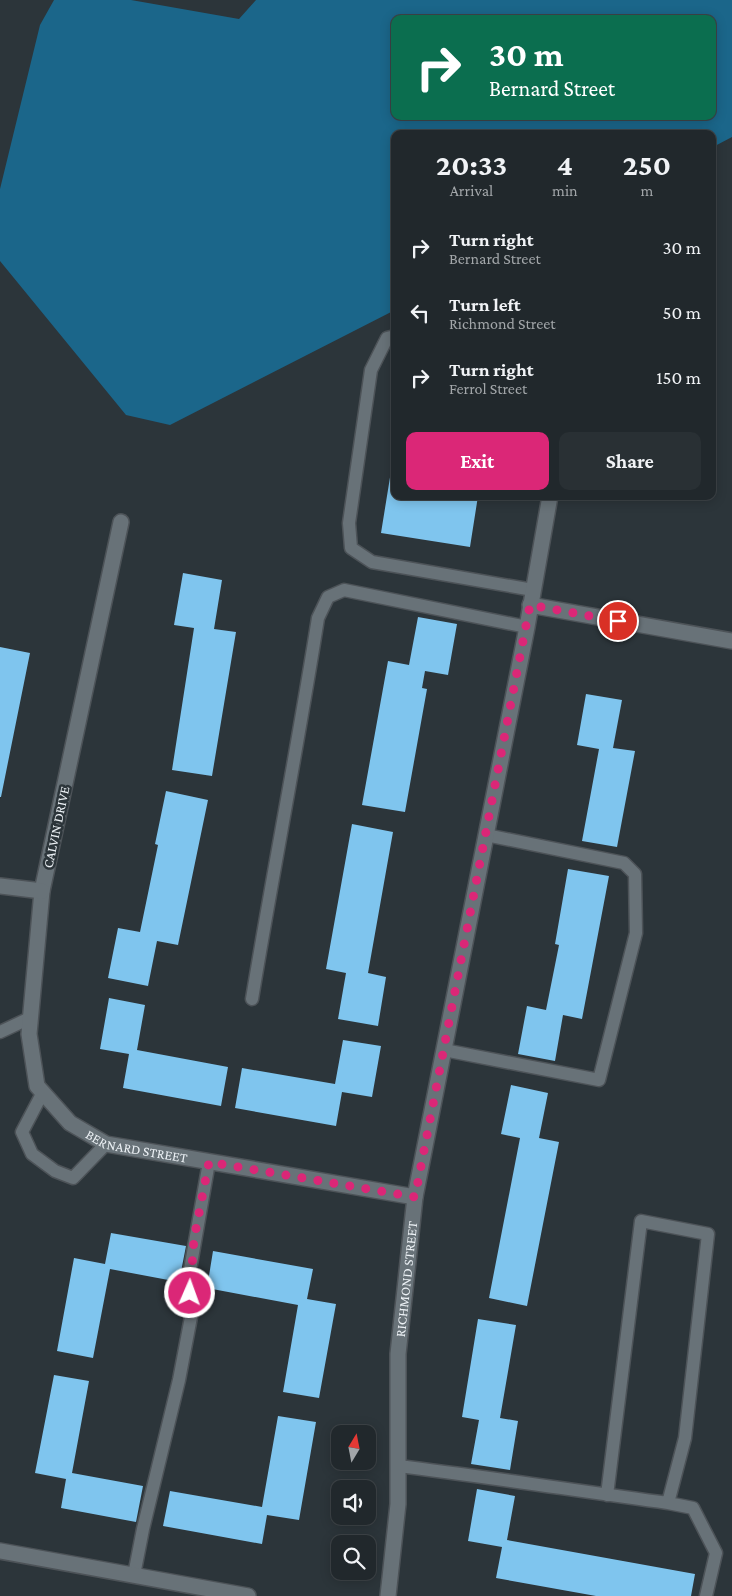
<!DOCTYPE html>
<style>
body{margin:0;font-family:"Crimson Pro",serif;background:#293034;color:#f1f3f6;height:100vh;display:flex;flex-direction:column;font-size:19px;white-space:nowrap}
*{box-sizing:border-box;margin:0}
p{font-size:16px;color:#a2a6a9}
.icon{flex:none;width:28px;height:28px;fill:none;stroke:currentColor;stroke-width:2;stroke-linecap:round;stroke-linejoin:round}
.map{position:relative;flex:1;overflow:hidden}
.panel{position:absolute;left:391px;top:130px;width:325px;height:370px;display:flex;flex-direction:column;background:#21282c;border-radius:10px;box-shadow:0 2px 12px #0003,0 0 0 1px #3e4448}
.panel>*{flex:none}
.banner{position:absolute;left:391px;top:15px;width:325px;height:105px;border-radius:10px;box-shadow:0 2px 12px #0003,0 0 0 1px #3e4448;background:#0b6e4f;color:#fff;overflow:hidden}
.needle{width:32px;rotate:10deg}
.controls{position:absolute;left:331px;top:1425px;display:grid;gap:10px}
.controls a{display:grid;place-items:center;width:45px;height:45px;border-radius:10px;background:#21282c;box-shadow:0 2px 12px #0003,0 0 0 1px #3e4448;font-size:25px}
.pin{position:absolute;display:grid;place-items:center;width:42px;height:42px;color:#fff;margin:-21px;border:2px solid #fff;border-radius:50%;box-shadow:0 1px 5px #0007}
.me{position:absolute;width:55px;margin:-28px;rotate:2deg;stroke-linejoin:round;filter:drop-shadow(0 0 4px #0008)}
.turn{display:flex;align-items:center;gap:18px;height:105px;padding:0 15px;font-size:22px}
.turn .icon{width:65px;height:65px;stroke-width:2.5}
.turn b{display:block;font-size:35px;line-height:42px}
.eta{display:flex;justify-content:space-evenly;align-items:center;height:85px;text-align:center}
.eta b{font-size:30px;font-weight:700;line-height:35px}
.action{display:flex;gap:10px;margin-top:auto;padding:10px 15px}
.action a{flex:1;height:58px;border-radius:10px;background:#db2777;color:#fff;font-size:20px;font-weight:700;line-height:58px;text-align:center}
.action a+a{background:#293034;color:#f1f3f6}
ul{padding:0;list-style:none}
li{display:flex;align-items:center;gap:15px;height:65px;padding:0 15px}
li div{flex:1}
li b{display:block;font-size:19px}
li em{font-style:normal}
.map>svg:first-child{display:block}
.forest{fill:#1b668a;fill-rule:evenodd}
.building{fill:#7fc5ee}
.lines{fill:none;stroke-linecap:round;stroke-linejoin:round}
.service-casing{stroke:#4d5358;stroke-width:15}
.minor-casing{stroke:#4d5358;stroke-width:18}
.service{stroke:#687278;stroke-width:12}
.minor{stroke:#687278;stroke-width:15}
.route{stroke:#db2777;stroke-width:9;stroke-dasharray:0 16.2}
.labels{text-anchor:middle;stroke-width:5;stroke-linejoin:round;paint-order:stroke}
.street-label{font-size:14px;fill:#ebf0f4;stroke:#2c353a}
</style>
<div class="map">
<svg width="732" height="1596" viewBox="0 0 732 1596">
<rect width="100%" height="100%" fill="#2c353a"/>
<!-- forest -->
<path class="forest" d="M54,0H131L239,19L256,0H732V137L713,147L712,134H395V310L170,425L126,415L0,261V189L40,25ZM395,19H712V116H395Z"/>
<!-- building -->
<path class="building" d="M392,465H395V496H478L470,547L381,533Z
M183,573L222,580L214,629L236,632L212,776L172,770L194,628L174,625Z
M418,617L457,624L448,675L425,671L422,688L427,689L405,812L362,805L388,661L409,665Z
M0,647L30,653L1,797H0Z
M586,694L622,700L613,748L635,751L617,847L582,841L599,749L577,745Z
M166,791L208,800L178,945L157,941L148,986L108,978L118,928L140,932L158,845L155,844Z
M352,824L393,832L368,973L386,977L378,1026L338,1019L346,973L326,969Z
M568,869L609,876L582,1019L563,1015L555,1061L518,1054L527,1006L546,1010L559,945L555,944Z
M109,998L145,1005L137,1050L228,1067L221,1106L123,1088L129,1054L100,1049Z
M343,1040L381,1046L372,1097L342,1092L336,1126L235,1108L242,1068L335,1084Z
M511,1085L548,1093L539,1138L559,1142L527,1306L489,1298L520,1138L501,1134Z
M111,1233L186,1246L179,1282L110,1269L93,1358L57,1351L74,1258L105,1264Z
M213,1251L313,1269L307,1299L336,1304L319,1398L283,1392L298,1305L207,1288Z
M478,1319L516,1325L500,1418L518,1421L510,1470L471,1464L479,1420L462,1417Z
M54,1375L89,1381L72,1473L143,1486L136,1522L61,1508L66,1479L35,1473Z
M278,1416L316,1422L299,1520L267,1515L262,1544L163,1526L170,1491L262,1507Z
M477,1489L515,1496L507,1540L695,1574L691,1596H596L496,1578L502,1547L468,1541Z"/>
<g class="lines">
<!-- service casing -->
<g class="service-casing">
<path id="service" d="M395,336L387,338L371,370L349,523L351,548L372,562L533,590
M252,999C273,872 298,745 318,618L328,597L344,590L527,627
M0,1032L30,1018
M444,1050L599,1080L636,933L635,874L624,863L486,835
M43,1092L22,1132L32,1154L55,1171L73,1178L106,1144
M398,1466C489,1477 578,1491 668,1503L685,1438L708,1234L641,1221L607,1495
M668,1503L693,1508L716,1553L706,1596
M134,1575L143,1529L179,1380L191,1317L190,1270L209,1162"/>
</g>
<!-- minor casing -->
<g class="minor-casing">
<g id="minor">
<path id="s1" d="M121,522L42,891L29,1034L37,1086L70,1123L106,1144L415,1197"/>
<path d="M530,605L732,641"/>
<path d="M0,886L42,891"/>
<path d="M0,1551L248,1596"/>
<path id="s2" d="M388,1596L398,1504V1354L415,1197L527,627L550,496"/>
</g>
</g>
<!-- service -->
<use href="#service" class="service"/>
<!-- minor -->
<use href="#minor" class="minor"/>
</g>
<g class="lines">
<!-- route -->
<path class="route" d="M190,1293L194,1239L209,1162L415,1197L530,605L618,621"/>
</g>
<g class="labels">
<!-- street labels -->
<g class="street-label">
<text transform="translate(56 827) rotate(-78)" y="5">CALVIN DRIVE</text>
<text dy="5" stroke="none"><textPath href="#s1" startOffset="695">BERNARD STREET</textPath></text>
<text dy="5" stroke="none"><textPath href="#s2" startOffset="318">RICHMOND STREET</textPath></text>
</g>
</g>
</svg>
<div class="controls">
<a><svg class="needle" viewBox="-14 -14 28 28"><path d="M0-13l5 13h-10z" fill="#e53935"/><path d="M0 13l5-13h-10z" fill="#a2a6a9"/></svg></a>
<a><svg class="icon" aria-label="sound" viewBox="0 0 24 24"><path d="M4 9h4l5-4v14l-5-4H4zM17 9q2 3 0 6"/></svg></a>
<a><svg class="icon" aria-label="search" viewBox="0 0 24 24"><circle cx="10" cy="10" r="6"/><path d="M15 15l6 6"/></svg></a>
</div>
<div class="pin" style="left:618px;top:621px;background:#d93025"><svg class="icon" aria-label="arrive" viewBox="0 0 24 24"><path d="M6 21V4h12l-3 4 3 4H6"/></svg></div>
<svg class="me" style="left:190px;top:1293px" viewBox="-20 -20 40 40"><circle r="17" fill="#db2777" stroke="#fff" stroke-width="3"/><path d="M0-11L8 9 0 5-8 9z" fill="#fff"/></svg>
<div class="banner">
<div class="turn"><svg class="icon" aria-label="right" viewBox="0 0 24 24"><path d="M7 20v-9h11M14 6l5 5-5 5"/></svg><div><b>30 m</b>Bernard Street</div></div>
</div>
<section class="panel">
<div class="eta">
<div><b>20:33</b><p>Arrival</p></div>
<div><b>4</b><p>min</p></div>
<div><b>250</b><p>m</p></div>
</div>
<ul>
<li><svg class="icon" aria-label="right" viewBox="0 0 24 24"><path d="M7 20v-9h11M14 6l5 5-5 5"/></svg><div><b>Turn right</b><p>Bernard Street</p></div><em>30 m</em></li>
<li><svg class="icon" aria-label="left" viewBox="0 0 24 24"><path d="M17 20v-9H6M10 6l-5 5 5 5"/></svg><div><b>Turn left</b><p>Richmond Street</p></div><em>50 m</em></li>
<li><svg class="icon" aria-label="right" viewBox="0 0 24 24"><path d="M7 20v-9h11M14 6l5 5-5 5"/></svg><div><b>Turn right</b><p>Ferrol Street</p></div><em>150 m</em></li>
</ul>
<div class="action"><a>Exit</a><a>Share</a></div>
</section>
</div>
